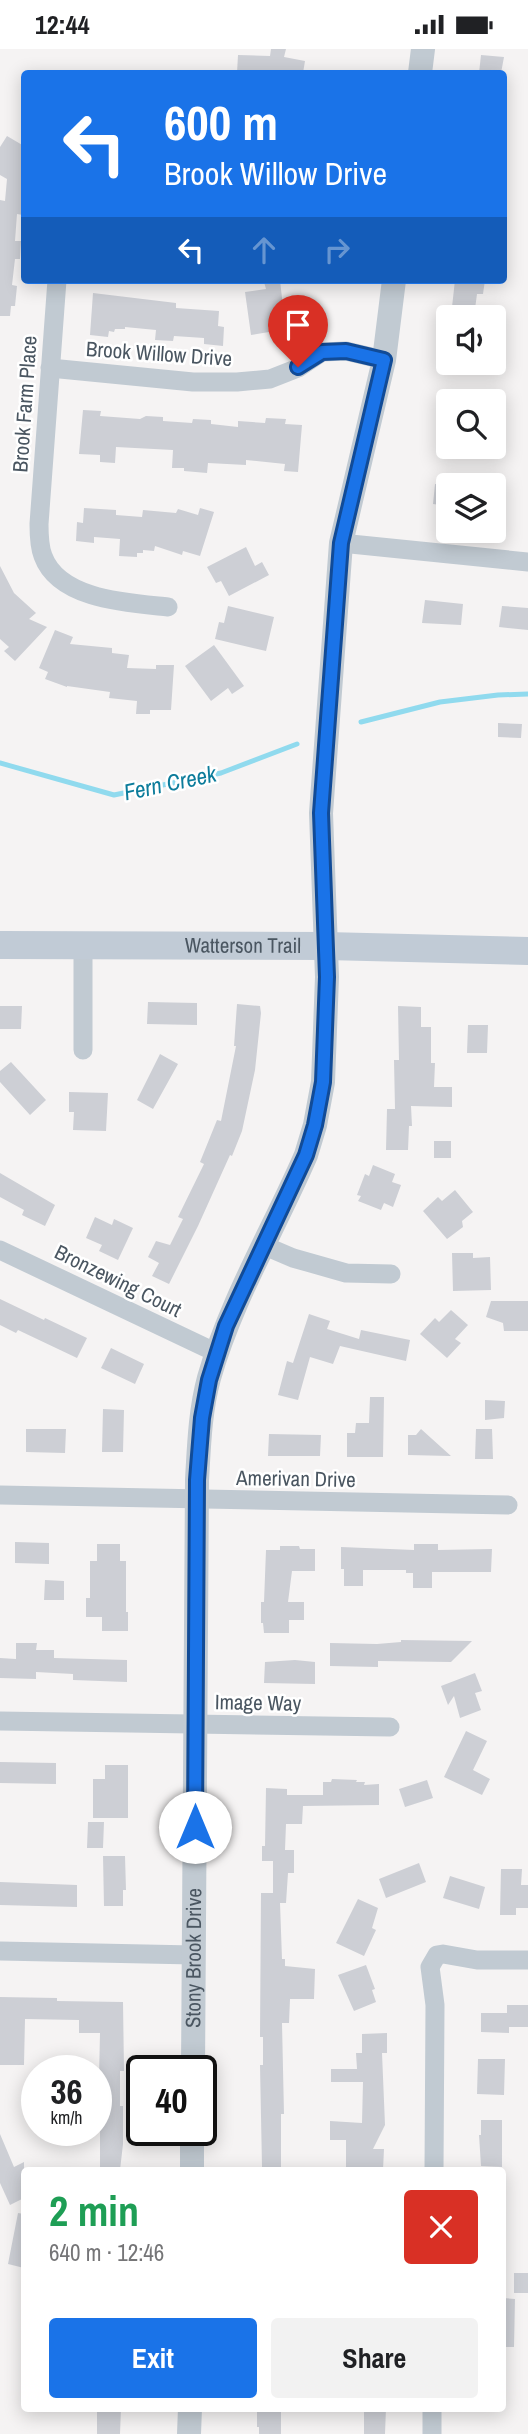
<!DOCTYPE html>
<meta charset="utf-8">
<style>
body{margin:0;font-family:"Archivo Narrow",sans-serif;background:#f2f2f2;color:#202124;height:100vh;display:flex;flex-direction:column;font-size:26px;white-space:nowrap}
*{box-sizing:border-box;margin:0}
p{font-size:23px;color:#757577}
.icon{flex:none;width:38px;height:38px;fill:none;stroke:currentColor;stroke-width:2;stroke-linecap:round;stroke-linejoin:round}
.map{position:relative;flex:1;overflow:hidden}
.panel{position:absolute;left:21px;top:2118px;width:485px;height:245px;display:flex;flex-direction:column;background:#fff;border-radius:7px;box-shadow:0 4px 18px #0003}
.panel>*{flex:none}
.banner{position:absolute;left:21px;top:21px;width:486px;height:214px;border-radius:7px;box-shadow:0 4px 18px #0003;background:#1a73e8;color:#fff;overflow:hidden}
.tools{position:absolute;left:436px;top:256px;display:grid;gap:14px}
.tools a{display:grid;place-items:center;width:70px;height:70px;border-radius:7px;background:#fff;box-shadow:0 4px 18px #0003;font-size:35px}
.speed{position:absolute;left:21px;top:2006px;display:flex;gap:14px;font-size:35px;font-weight:700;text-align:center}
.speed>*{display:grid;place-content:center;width:91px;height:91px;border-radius:50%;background:#fff;box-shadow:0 4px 18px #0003;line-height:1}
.speed small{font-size:18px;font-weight:400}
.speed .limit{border:4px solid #111;border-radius:10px;background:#fff;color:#111}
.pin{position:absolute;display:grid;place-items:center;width:60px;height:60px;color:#fff;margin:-72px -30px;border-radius:50% 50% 50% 0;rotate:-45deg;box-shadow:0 0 7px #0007}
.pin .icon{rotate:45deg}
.me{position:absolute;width:77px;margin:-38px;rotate:0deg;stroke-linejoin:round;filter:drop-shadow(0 0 5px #0008)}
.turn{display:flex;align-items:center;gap:24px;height:147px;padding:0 28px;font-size:32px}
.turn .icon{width:91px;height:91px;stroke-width:2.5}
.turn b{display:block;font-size:49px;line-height:60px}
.lanes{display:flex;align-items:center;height:66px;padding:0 28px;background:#0003;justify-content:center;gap:35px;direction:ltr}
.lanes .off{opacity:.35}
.round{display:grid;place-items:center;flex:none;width:74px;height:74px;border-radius:7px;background:#f2f2f2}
.headline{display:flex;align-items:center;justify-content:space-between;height:119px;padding:0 28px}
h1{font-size:42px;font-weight:700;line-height:52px;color:#1e9e55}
.primary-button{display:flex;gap:14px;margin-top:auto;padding:14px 28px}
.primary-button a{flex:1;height:80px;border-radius:7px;background:#1a73e8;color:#fff;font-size:28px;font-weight:700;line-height:80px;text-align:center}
.primary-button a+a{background:#f2f2f2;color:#202124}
.status{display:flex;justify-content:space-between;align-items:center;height:49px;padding:0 35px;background:#fff;direction:ltr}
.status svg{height:19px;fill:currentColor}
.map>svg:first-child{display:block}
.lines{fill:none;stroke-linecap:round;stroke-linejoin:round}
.stream{stroke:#90daee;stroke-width:5}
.building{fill:#cdcfd5}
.minor{stroke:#c1cad2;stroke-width:19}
.tertiary{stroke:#c1cad2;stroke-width:24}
.secondary{stroke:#c1cbd6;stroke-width:28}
.route-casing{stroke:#114b97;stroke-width:18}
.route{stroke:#1a73e8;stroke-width:12}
.labels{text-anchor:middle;stroke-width:5;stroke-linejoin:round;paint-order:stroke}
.street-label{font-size:21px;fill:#4a5661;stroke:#fff}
.water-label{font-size:23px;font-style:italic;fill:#0c7c9b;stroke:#fff}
</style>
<div class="status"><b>12:44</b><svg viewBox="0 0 49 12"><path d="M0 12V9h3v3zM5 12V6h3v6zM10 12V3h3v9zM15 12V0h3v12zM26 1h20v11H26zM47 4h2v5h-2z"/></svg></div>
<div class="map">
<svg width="528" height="2385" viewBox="0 0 528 2385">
<rect width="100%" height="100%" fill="#f5f3f3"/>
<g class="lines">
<!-- stream -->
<path class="stream" d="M361,673L440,653L498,646L528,645
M0,714L114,746L221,724L297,695"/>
</g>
<!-- building -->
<path class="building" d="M271,0H286L284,8L305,12L303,24H237L238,6L270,7Z
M481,6L504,8L501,24H479Z
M7,87L24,97L23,166L17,165L15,192H21L20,210H15L12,236L17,237L15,257H11L10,267H0V151L5,152L7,130L0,126V98Z
M280,231L285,276L268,278L269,283L251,286L245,243L266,240L264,233Z
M455,231H485L483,245H477L475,260L452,258Z
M93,244L176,254V259L219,262L218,277L224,278L223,297L204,295V289L174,287L173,292L155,291L156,281L125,278V280H115L114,283L109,282L108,288L90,286Z
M83,361L101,362L100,367L140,370L146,367L163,368V372L192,374L193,370L211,371V375L238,378V372L265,374L266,369L286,370L285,375L302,376L298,423L284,422L285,415L246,411V416L208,414L207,424L184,422V419H172L173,401L116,398L115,414L100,413V406L79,405Z
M435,435L448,436V457L433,455Z
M84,459L116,461V466L142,468L143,461L176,464L178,460L198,466L200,459L214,463L200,507L183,502L182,506L155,497L154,502L143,501V504H137V508L119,507L120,490L94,488V494L76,492L77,473L83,474Z
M246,498L255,517L262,513L269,526L229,547L221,532L216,534L207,518Z
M0,517L14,544L36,564L29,570L47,578L15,612L4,602L9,598L0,590Z
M425,551L463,555L461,576L422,574Z
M228,557L274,568L266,602L215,590L219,573L224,574Z
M502,557L528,559V581L499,578Z
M55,581L73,588L70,595L112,599V604L129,606L127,619L156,620V616H174L171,661H150V665H136L137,652L109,649L110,643L67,637V638L45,630L48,623L39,619Z
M214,596L244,637L232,645L228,639L211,652L185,617Z
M498,674L522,675L521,689L498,688Z
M148,953L197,954V976L147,975Z
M237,955L260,957L261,964L255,1021L242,1082L232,1107L230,1106L198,1177L169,1235L152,1227L159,1214L148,1208L156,1192L170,1196L183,1170L178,1168L204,1115L200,1113L217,1071L221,1072L236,997H234Z
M0,957H22L21,980H0Z
M398,957L421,958V978H431V1014H435L434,1038H452V1058L411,1057L412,1077H409L408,1101H386L387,1060H395L394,1011H399Z
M468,976H488L487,1004H467Z
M160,1005L178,1015L153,1060L137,1051Z
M11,1013L46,1051L30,1066L0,1033V1022Z
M69,1043L108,1044L106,1082L73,1081L74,1063H69Z
M434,1092H451V1109H434Z
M373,1116L395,1125L392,1133L401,1136L393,1158L384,1154L381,1161L358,1152L361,1147L357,1146L365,1125L369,1127Z
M0,1124L55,1156L45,1177L22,1166L24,1161L0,1148Z
M455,1141L473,1163L462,1172L463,1178L447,1190L423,1162L438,1148L442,1152Z
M95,1168L112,1176L114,1170L133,1179L118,1211L99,1202L102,1196L86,1189Z
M452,1204H473V1209L490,1208L491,1241L453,1242Z
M0,1250L44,1271L45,1269L87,1289L77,1309L18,1281L16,1284L0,1276Z
M491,1252H528V1282H504L503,1274L486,1268Z
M451,1261L468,1276L455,1290L461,1294L447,1309L420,1285L435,1269L439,1273Z
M309,1265L330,1272L327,1280L359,1290L361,1281L410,1291L406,1312L340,1297L333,1315L310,1308L298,1351L278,1346L287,1312L293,1314Z
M111,1299L144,1315L135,1335L101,1319Z
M370,1348H384L383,1408H347V1384H355L356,1374H369Z
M485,1351L505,1352L504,1369L485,1371Z
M103,1360L124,1361L123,1403H102Z
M26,1380H66L65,1404L26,1403Z
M421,1380L451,1407L408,1406V1386H416Z
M476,1380H492L493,1410H475Z
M269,1385L321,1386L320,1407H268Z
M15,1493L49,1494V1515L15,1514Z
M97,1495H120V1512H126V1563H128V1582H102V1568H86V1549H90V1512H97Z
M414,1495H438V1501L492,1500L491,1523H432V1539H413V1524H406V1521H363V1537H344V1520H341V1498L414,1501Z
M280,1497H299L300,1500H315V1522H292L288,1553H304V1571H289V1584H264L263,1574H261V1553H264L266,1501H280Z
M45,1531L64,1532V1551H44Z
M401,1591L472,1592L451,1613L378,1612V1618L330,1617V1594L377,1595L401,1593Z
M16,1594H37L36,1601H54V1609L127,1611V1633L73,1631V1625L36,1623V1630L0,1629V1609L16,1610Z
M295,1611L315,1613V1635L264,1634L265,1613Z
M475,1624L482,1642L475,1644L481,1661L460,1669L454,1647L448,1656L441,1637Z
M466,1682L487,1692L473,1721L490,1730L482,1746L444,1728Z
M0,1713L56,1714V1735L0,1734Z
M105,1716H128V1769H93V1730H105Z
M332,1730L357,1731L356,1733H365L364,1736L379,1735V1756L303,1757L302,1775H286L285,1801H294V1824H288L286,1854H280L282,1910H285V1917L315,1920L314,1950H290L289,1974H282L284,2065H281V2118H262L260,2016H263V1988H260L261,1844H273V1812H262V1797H265L266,1739L287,1740V1746H323V1733H331Z
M427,1731L433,1749L405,1758L399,1740Z
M88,1773H104L103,1799H87Z
M103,1807H125L126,1841H123V1857H104Z
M419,1814L426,1833L386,1849L379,1830Z
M501,1820H522L521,1836H528V1859H516V1866H500Z
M450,1827L485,1838L479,1860L443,1849Z
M0,1833L77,1836V1858L0,1856Z
M358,1850L378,1859L372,1879L376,1881L364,1907L336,1894Z
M366,1916L375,1940L372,1941L376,1953L354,1962L338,1926Z
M0,1948L57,1949V1952L123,1953L124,2022H120V2057H123V2095L120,2121H100V2073H98L100,1984H79V1971L25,1970L24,2016H0Z
M507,1956H528V1978H509V1984L481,1983V1964H507Z
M387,1984V2004H382L385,2076L373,2100H384L383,2121L346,2120V2091H330V2072L362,2074L363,2033H331V2020H357L356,2004H362V1985Z
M478,2010H505L504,2046L477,2045Z
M481,2071H502V2118L481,2117L479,2086H481Z
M0,2085L14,2118L24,2113V2149L10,2156L0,2134Z
M18,2164L24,2165V2219L8,2215Z
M514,2224H528V2244H514Z
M502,2249L515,2250L514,2298H502Z
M97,2359H121L120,2385H97Z
M257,2359H281V2385H259V2378H257Z
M364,2359H386L385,2385H364Z"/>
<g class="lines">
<!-- minor -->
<path class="minor" d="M57,231L39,475C39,485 39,497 43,507C59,551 129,554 168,558
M50,319L193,333H237L270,330L298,319L322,303L346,302L384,311
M341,494L528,513
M83,896V1001
M265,1197L293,1209L346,1224L391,1225
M0,1201L217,1304
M0,1446L508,1456
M0,1672L390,1678
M0,1902L194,1906
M434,2121L435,1956L430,1918L437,1906L443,1905L477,1911H528
M432,2385V2359"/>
<!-- tertiary -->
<g class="tertiary">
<path d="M420,24L423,0"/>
<path id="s1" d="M193,2021L197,1431C199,1397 200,1362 209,1329C231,1251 274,1180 306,1106L315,1076L323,1033L327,928L321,764L341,494L384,311L394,231"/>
<path d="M192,2121V2081"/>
<path d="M189,2385L190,2359"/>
</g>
<!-- secondary -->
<path class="secondary" id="s2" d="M0,896L326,897L528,902"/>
</g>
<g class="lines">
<!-- route casing -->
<g class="route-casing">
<path id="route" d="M195,1778L197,1431L202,1369L209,1331L226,1277L306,1106L315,1076L323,1033L327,928L321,764L341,494L384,311L346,302L322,303L298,318"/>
</g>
<!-- route -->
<use href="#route" class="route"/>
</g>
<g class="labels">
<!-- street labels -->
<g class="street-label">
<text transform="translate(159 305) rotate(4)" y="7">Brook Willow Drive</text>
<text transform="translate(25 355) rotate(-86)" y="7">Brook Farm Place</text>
<text dy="7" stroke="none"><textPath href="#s2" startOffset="243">Watterson Trail</textPath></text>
<text transform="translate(118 1232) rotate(26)" y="7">Bronzewing Court</text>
<text transform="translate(296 1430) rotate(1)" y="7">Amerivan Drive</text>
<text transform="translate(258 1654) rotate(1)" y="7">Image Way</text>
<text dy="7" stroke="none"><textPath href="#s1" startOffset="112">Stony Brook Drive</textPath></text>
</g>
<!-- water labels -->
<g class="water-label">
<text transform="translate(170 734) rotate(-12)" y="8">Fern Creek</text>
</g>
</g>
</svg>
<div class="tools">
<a><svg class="icon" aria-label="sound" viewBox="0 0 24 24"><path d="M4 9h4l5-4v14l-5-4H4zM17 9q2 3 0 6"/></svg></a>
<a><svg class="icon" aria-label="search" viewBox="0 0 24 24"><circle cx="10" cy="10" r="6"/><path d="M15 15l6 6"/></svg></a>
<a><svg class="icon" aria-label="layers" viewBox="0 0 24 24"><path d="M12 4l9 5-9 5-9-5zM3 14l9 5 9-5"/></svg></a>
</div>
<div class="speed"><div>36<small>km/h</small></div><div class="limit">40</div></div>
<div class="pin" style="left:298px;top:318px;background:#d93025"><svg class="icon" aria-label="arrive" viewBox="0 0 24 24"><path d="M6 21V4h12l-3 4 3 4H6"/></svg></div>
<svg class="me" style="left:195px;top:1778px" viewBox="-20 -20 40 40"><circle r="19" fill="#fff"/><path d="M0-13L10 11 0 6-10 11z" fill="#1a73e8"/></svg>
<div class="banner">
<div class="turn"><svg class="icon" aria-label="left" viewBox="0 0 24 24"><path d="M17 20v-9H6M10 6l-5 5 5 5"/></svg><div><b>600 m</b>Brook Willow Drive</div></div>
<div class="lanes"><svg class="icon" aria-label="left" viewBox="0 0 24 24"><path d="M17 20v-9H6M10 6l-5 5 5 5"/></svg><svg class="icon off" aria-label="ahead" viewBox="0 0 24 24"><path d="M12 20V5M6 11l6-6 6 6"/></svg><svg class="icon off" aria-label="right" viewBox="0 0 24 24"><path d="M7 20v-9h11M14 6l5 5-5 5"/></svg></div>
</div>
<section class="panel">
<div class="headline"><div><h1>2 min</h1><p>640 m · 12:46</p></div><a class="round" style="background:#d93025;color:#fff"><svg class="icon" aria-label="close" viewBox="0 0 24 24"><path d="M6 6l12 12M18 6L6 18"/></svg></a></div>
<div class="primary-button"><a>Exit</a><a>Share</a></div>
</section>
</div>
